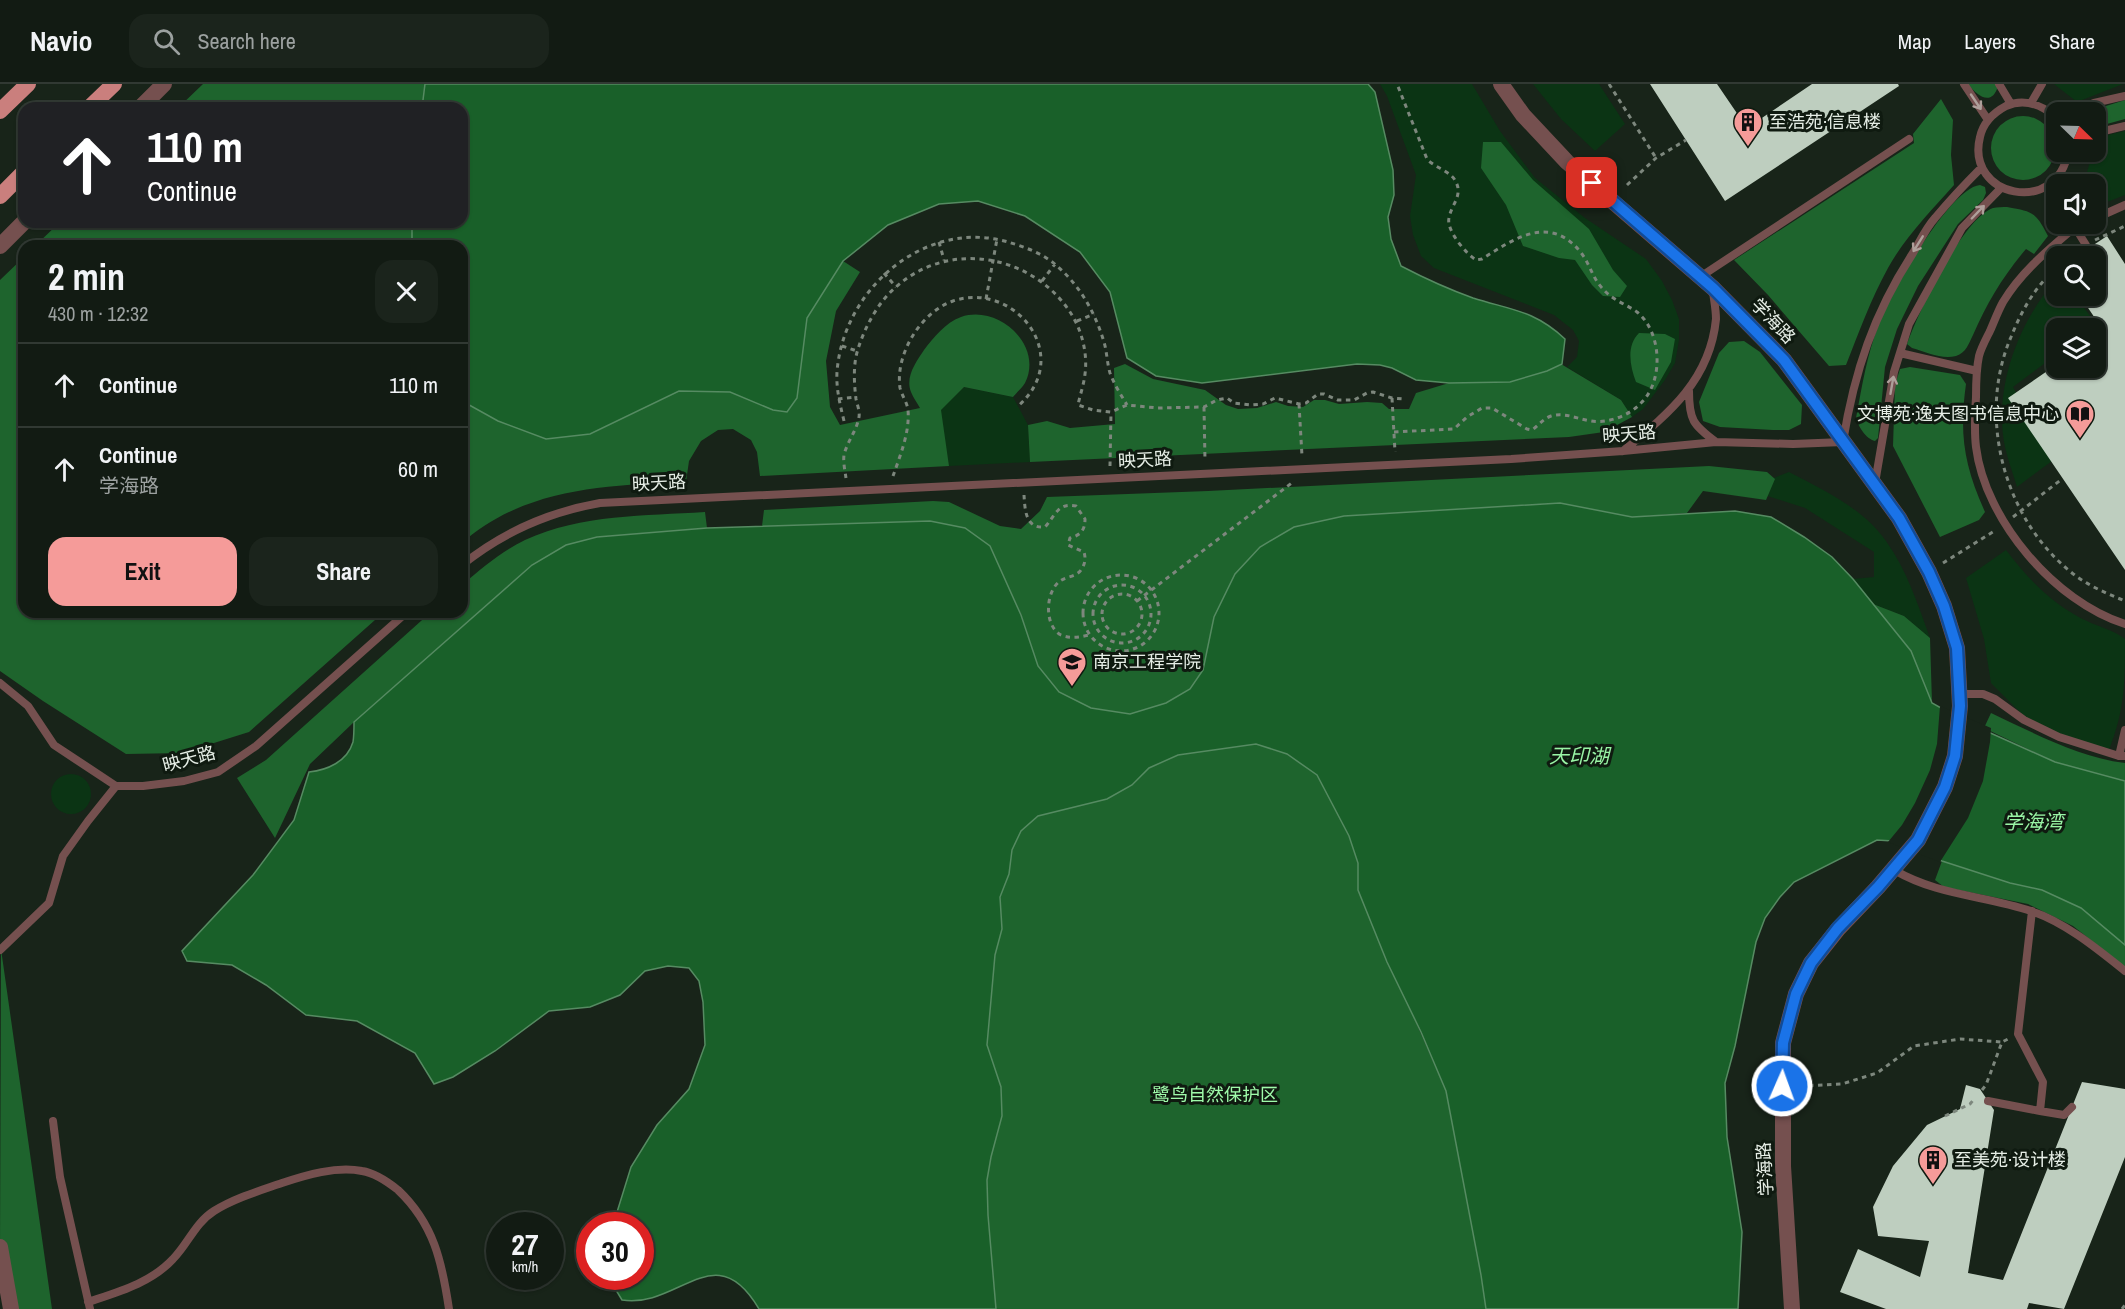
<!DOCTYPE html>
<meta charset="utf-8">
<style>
body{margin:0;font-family:"Archivo Narrow","Noto Sans SC",sans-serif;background:#1b241c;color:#f1f3f6;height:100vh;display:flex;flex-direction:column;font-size:22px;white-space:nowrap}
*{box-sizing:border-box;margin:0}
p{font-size:20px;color:#9ca1a0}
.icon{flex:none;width:33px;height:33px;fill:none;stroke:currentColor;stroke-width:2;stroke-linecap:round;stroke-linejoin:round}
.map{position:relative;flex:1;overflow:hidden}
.drawer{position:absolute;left:18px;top:156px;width:450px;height:378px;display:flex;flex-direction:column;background:#121b13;border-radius:18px;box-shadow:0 2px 4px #0004,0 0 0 2px #313933}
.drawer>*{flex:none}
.hud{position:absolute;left:18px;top:18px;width:450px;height:126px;border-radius:18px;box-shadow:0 2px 4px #0004,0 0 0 2px #313933;background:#202124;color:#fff;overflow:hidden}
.needle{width:39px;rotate:113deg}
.fabs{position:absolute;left:2046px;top:18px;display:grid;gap:12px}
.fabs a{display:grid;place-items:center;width:60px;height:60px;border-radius:12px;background:#121b13;box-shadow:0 2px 4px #0004,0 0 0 2px #313933;font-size:30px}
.speed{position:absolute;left:486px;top:1128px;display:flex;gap:12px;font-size:30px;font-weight:700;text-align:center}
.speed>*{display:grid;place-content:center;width:78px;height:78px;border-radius:50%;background:#121b13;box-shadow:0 2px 4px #0004,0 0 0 2px #313933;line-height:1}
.speed small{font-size:15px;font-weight:400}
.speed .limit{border:9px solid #d22;background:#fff;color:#111}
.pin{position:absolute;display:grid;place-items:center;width:51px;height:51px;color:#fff;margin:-26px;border-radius:12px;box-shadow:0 3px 9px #0006}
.me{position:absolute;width:66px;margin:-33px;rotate:2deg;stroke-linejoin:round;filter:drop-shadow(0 0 4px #0008)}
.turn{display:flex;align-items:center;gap:21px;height:126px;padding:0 30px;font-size:27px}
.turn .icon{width:78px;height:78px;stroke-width:2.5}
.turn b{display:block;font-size:42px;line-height:51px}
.round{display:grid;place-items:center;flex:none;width:63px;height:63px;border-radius:18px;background:#1b241c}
.summary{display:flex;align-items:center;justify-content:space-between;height:102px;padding:0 30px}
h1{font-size:36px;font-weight:700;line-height:45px}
.action{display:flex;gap:12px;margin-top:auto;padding:12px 30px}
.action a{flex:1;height:69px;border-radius:18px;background:#f59b99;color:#111;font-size:24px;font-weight:700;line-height:69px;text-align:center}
.action a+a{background:#1b241c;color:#f1f3f6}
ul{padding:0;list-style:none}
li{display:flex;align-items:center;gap:18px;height:84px;padding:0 30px;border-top:2px solid #313933}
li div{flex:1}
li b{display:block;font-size:22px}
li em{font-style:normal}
header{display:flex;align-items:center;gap:36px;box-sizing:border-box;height:84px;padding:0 30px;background:#121b13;border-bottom:2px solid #313933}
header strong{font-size:28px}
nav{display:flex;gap:33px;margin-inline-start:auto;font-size:21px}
.search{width:420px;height:54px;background:#1b241c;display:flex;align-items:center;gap:15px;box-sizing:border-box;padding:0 21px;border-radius:18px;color:#9ca1a0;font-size:22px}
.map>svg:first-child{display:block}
.green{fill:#0b3414}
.forest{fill:#1e642d}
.water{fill:#196029;stroke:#568b62;stroke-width:1.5}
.pier{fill:#182419}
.building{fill:#becebf}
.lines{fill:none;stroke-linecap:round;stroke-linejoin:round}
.path{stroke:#7d877d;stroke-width:3;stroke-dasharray:4.5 4.5;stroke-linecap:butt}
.service{stroke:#75504f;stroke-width:8}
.minor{stroke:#75504f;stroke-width:16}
.tertiary{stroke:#75504f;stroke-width:16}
.primary{stroke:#ca7f7d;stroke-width:16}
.oneway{stroke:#ae9f9a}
.route-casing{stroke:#114b97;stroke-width:15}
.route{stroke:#1a73e8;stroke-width:10}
.labels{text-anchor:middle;stroke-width:6;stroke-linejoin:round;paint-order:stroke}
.poi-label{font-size:18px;fill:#e6eee6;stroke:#0f1a10;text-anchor:start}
.street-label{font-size:18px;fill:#e6eee6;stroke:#0f1a10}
.park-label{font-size:18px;fill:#9ffbaa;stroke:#0f1a10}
.water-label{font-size:20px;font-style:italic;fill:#99f5a5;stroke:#0f1a10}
</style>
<header>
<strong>Navio</strong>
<div class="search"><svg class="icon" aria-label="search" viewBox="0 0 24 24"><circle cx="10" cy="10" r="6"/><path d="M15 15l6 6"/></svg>Search here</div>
<nav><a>Map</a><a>Layers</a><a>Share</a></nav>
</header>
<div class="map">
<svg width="2125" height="1225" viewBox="0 0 2125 1225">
<rect width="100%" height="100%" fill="#182419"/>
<!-- green -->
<path class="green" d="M1380,0H1472L1500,47L1535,94L1585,134L1646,175L1662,197L1672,216L1679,235V256L1675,279L1665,296L1643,325L1632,333L1621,316L1567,283L1577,273L1579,257L1573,246L1554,231L1434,184L1421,172L1413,151L1410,132L1416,91L1387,12Z
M1533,0H1599L1625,40L1595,67L1561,35Z
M2054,0H2123L2077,18Z
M2125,47V111L2102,120L2096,105V100H2093L2087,88L2093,68H2096V54Z
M2056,196V212H2075L2097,241L2092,244H2056V271L2013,303L2052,377L2017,403C2013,390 2008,376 2005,363C1993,306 2018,238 2056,196Z
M964,303L1013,313L1028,341L1030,378L949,382L940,326Z
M1789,388C1823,406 1863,424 1886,457C1907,486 1918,521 1930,554L1904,532L1873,520L1853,495L1874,493V468L1805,424L1746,405Z
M2006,466C2028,495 2053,521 2087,537C2099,543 2114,546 2125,555C2125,598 2125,625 2109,666L2061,651L2024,632L1991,599L1984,555L1966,494Z
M51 710a20 20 0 1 1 40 0a20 20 0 1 1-40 0Z"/>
<!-- forest -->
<path class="forest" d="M203,0H425L422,24H178Z
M1968,0H1997L1998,2C1992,23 1977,12 1968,0Z
M1941,15L1953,36L1951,71L1954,101C1931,127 1905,153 1888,184C1871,215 1859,248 1846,281L1829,282L1768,211L1734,176L1914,59L1913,50Z
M2125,16V35L2096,43V28H2087Z
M1991 64a32 32 0 1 1 64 0a32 32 0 1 1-64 0Z
M1483,58H1501L1533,96L1589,145L1613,186L1627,202L1620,213L1603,212L1592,201L1575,176L1559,174L1523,162L1506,121L1481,84Z
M1980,101L1985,103L1986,109L1983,116L1958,140L1918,202L1897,245L1885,283L1878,354L1875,357C1866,355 1858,342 1856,334C1862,302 1867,270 1879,240C1890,211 1949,104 1980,101Z
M2007,123C2033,128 2035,127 2048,152L2034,170L2026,165C2003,192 1987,219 1973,251C1969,259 1966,269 1956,272C1942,276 1926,268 1912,264L1907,260C1918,229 1962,135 1993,124C1997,123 2003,123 2007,123Z
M60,138H412V162H35Z
M24,173V528H384L249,648L182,669L126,670L43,617L0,587V196Z
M843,177L860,188L836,227L826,277L830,323L840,341L920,324C917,319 913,313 911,308C905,293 916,278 924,266C934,253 945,239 961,233C998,220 1044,261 1025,299C1022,304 1016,309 1013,313L964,303L941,326L949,382L760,392L757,368L751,356L733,345L718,346L701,357L689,377L686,398C606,401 524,404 462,459V317L498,337L590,350L679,307H730L773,326L801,271L807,234Z
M1639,249L1665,250L1675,255L1671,278L1655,306L1636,298C1630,282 1626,262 1639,249Z
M1744,257L1760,268L1802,321L1801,340L1789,346H1773L1720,343L1703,337L1699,318L1719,269L1729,258Z
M1125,280L1153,295L1205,306L1226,321L1238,325L1257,324L1276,318L1288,322L1303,323L1314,316H1325L1339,320L1367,318L1382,319L1389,325H1409L1416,309L1449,299L1561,280L1621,316L1632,333L1604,348L1569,353L1030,378L1028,341L1047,337L1070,344L1115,340L1114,284Z
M1910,283L1960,291L1966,300C1959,350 1964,381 1985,428L1979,436L1940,453L1893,362L1895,301L1900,285Z
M1709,382L1767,388L1775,395L1766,416L1703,407L1687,429L1632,433L1560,419L1344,432L1214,533L1203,586L1190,605L1166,619L1130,630L1091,624L1059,608L1038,582L1021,530L990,462L762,442L764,426L933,417L949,418L1000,442L1021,445L1040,427L1047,413L1208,407Z
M705,428L707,444L597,453L532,481L354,638L310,680L275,754L237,694L266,676L431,528H462V501C482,484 502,467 525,456C582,430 645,432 705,428Z
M1873,520L1904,532L1930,554L1932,619L1911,567Z
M1991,629C2034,649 2078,673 2125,679V697L2055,678L1984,644Z
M1256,660L1287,670L1317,691L1349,752L1358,779V806L1446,1007L1481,1191L1486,1225H996L988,1131L987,1096L991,1073L987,961L995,871L1002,845L1000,813L1009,790L1012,766L1021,747L1038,732L1107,715L1132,701L1149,684L1178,671Z
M1942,777L2010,799L2042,806L2081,824L2125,861V883L2073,842L2028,820L1944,803L1935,796Z
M1,865L52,1225H11L0,1163Z"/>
<!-- water -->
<path class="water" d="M425,0H1368L1375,8L1393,86L1394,111L1388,133L1391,155L1401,182C1424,194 1448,205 1473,214C1511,226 1534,226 1565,255L1562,280L1547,287L1510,298L1449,299L1416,296L1392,284L1380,281L1357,280L1202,299L1156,292L1127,274L1110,208L1080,168L1025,132L978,117L939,120L888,141L843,177L807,234L797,314L787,328L773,326L730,308L679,307L590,350L546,355L498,337L462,317V162H412V138H462V24H422Z
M1560,419L1632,433L1735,427L1771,433L1804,453L1832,473L1853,495L1911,567L1932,619L1966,638L2055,678L2125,697V861L2081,824L2042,806L2010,799L1942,777L1893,757L1877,756L1794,798L1780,813L1765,834L1756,858L1735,962L1725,999L1727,1053L1742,1148L1738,1225H1486L1481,1191L1446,1007L1421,948L1387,878L1358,806V779L1349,752L1317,691L1287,670L1256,660L1178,671L1149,684L1132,701L1107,715L1038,732L1021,747L1012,766L1009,790L1000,813L1002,845L995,871L987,961L1001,1003L1002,1032L991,1073L987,1096L988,1131L996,1225H759C715,1150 679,1225 622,1216L608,1193L640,1192V1142L613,1141L631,1083L657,1041L689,1005L705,961L703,918L699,897L689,884L668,882L645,887L620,911L590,923L549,927L495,967L453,993L434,1000L415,969L357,937L306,931L266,901L232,881L187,877L182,867L253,791L294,736L309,688C327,686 347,678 353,658C354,652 354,644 354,638L532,481L566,461L597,453L707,444L930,437L965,444L990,462L1021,531L1038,582L1059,608L1091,624L1130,630L1166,619L1190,605L1203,586L1214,533L1235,490L1260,463L1294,443L1344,432Z"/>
<!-- pier -->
<path class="pier" d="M1940,622L1991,644L1990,658L1983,697L1968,734L1940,778L1888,758L1902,741L1915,719L1930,686L1937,660Z"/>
<!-- building -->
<path class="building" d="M1650,0H1717L1747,44L1812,0H1898L1899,2L1725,117Z
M2107,152L2125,180V486L2008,314L2056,281V284H2096V255L2105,249L2080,212H2096V172H2077Z
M2082,998L2125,1005V1073L2064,1225L2029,1219L2027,1225H1886L1840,1208L1858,1165L1920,1193L1929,1157L1878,1152L1873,1123L1893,1082L1927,1041L1960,1025L1966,1001L1980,1005L1994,1026L1968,1189L2003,1196Z"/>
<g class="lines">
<!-- path -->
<path class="path" d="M1609,0L1656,74
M1627,101L1656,74L1686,56
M2095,156L2125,142
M939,158L944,176
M2056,185C2035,202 2021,228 2011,253C1976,334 2005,439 2076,492C2091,503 2108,510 2125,517
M884,189L896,203
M1042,197L1055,180
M986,215L997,155
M1077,237L1094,230
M842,262L857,267
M1392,314L1395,368
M838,315L856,313
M1299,320L1302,372
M1204,323L1205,377
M844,337C840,320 836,305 837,288C843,205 925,134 1008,158C1025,163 1044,170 1057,182C1080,202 1095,228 1104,258C1107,268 1107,279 1110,289C1114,300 1121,311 1127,321
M1394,348L1454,345L1467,333L1482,324H1492L1527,345L1532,346C1539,341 1543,335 1551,332C1565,328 1577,335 1591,337C1608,340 1630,331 1641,319C1664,297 1662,248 1637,228C1626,220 1612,216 1603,205C1593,195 1590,181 1582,170C1551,129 1515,154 1482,175L1476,176C1466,170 1446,146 1449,134C1451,121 1463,112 1456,98C1451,87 1435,84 1427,75L1397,0
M1110,382L1111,328
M893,392C900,372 910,348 908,326C907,318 902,312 900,304C895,270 921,228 953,217C1015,196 1076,273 1017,323
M846,394C845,387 843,378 844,371C847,358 857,346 859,333C860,327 857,320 856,315C854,299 853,280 858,265C865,243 878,218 896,203C948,156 1029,170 1068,225C1081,243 1088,268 1085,290C1084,300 1080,311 1078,321L1093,326L1111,328L1127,321L1158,324L1204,323L1217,316L1227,314L1234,319L1251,321L1263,320L1275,314L1299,320L1306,319L1318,310H1324L1338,316H1354L1367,309L1373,308L1392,314L1405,315
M1024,411C1025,425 1025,445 1045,443C1055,432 1058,418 1076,422L1085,435C1085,446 1081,451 1070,454L1068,461L1084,468C1086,475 1085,480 1081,486C1076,493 1067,492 1060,497C1045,508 1044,542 1061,551C1071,555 1080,553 1089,551
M2013,433L2062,395
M462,457L470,458
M1943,479L1996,446
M1083 529a38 38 0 1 1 76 0a38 38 0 1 1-76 0Z
M1093 530a29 29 0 1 1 58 0a29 29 0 1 1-58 0Z
M1102 530a20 20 0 1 1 40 0a20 20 0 1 1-40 0Z
M1137,517L1293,398
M1800,1002L1842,1000L1877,989L1914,962L1960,955L2002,958
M1982,1006L1986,1001L2002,958L2008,955
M1945,1032L1970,1020L1975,1014
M2122,1225L2125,1221"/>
<!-- service -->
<path class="service" d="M1964,0L1988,36
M1999,0L2011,20
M2031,19L2042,0
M2072,28L2094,19L2125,12
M2056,33C2042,21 2024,14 2006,22C1993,29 1983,39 1980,53C1965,113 2057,133 2068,68
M2096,49L2125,42
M2046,103L2056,115
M2096,134L2125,121
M2073,140L2086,161L2081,170
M2083,140L2075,143C2048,166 2021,188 2003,218C1998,227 1994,238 1990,247C1986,255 1981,264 1979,272C1976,286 1976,300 1976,313C1975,330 1974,347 1976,363C1985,436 2055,518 2125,540
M1700,193L1909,55
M1900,269L1977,287
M1689,307C1689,336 1693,341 1716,358
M1623,367C1668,330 1710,297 1716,235C1716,226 1714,216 1713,208
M1875,399L1894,288L1909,240L1962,144L2001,104
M462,481C503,448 549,428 600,419L1511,375L1623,367L1716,358L1793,360L1843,358C1854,288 1874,229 1913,169C1920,157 1926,144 1935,134C1950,116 1966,99 1982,83
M0,599L28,622L54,661L116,702H143L184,697L218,688L256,662L407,528
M1960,610H1983L1995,615L2024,636L2059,653L2119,672H2125
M2119,672L2125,646
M1894,786C1939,812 1983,811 2031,827C2066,839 2096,864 2125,887
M2032,827L2018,950L2043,998L2040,1027L2064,1031L2072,1023
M0,866L49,819L63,772L88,737L116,702
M1988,1017L2040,1027
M53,1037L60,1093L90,1225
M88,1218C118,1208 151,1199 173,1175C188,1160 195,1139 214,1127C235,1114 259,1107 282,1099C306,1091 336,1082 362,1087C375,1089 388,1098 398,1106C434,1140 442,1178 449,1225"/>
<!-- minor -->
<path class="minor" d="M1501,0L1523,31L1567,78L1713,204L1784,276L1899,434L1929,488L1944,522L1957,564L1960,622L1955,672L1945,703L1918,756L1878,803L1838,845L1811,879L1796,910L1783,959V1082L1792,1225"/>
<!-- tertiary -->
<path class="tertiary" d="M140,24L164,0
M0,162L24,138
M0,1163L11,1225"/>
<!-- primary -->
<path class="primary" d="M89,24L114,0
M0,27L28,0
M0,112L24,88"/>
</g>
<!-- one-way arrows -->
<defs><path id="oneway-shaft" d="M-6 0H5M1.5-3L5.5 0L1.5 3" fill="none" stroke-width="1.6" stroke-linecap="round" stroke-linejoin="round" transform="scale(1.5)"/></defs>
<g class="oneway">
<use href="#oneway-shaft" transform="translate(1976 18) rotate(56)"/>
<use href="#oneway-shaft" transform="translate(1978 128) rotate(-46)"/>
<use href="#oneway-shaft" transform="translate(1918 160) rotate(122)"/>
<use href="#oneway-shaft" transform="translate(1892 301) rotate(-80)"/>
</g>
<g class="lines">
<!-- route casing -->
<g class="route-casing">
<path id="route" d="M1592,99L1713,204L1784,276L1899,434L1929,488L1944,522L1957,564L1960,622L1955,672L1945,703L1918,756L1878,803L1838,844L1811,879L1796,910L1783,959L1782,1002"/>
</g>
<!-- route -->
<use href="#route" class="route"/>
</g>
<!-- icons -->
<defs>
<g id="building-pin" transform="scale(1.5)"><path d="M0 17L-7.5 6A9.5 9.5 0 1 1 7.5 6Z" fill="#f59b99" stroke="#0f1a10"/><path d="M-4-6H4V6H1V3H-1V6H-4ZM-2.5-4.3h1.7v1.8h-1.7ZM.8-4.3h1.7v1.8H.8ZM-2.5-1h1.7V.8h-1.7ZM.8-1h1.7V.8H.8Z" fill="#111"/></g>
<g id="library-pin" transform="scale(1.5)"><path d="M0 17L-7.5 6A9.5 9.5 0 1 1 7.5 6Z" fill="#f59b99" stroke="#0f1a10"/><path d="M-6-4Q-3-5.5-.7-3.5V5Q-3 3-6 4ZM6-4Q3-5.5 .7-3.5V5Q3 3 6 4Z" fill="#111"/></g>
<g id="university-pin" transform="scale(1.5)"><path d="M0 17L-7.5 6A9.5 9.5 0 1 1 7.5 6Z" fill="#f59b99" stroke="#0f1a10"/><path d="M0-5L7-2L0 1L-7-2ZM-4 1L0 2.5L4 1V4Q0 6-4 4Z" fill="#111"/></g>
</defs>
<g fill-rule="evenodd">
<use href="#building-pin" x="1748" y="38"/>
<use href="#library-pin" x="2080" y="330"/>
<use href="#university-pin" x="1072" y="578"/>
<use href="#building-pin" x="1933" y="1076"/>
</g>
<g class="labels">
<!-- poi labels -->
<g class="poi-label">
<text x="1769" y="44">至浩苑·信息楼</text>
<text x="2059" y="336" text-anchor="end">文博苑·逸夫图书信息中心</text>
<text x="1093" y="584">南京工程学院</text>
<text x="1954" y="1082">至美苑·设计楼</text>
</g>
<!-- street labels -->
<g class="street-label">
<text transform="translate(1773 237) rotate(46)" y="6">学海路</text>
<text transform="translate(1629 350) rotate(-5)" y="6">映天路</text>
<text transform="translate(1145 376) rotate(-3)" y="6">映天路</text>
<text transform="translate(659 399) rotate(-3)" y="6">映天路</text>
<text transform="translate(189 675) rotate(-15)" y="6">映天路</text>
<text transform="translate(1765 1085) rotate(-93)" y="6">学海路</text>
</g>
<!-- park labels -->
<g class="park-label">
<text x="1215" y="1017">鹭鸟自然保护区</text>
</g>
<!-- water labels -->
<g class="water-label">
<text x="1579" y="679">天印湖</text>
<text x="2033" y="745">学海湾</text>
</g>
</g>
</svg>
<div class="fabs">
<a><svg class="needle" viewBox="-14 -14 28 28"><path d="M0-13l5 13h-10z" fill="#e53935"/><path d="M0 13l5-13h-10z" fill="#9ca1a0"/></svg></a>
<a><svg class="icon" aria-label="sound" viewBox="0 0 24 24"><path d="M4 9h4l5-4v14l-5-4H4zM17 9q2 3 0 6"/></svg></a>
<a><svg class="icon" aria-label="search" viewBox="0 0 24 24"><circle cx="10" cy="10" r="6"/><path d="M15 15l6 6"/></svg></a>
<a><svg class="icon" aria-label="layers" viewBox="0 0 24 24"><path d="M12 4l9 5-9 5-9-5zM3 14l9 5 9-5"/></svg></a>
</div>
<div class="speed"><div>27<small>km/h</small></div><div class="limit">30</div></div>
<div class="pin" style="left:1592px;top:99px;background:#d93025"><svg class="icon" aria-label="arrive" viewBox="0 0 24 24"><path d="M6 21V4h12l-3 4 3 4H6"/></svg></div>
<svg class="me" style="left:1782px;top:1002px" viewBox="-20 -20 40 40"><circle r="17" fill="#1a73e8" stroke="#fff" stroke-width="3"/><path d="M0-11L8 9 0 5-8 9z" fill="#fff"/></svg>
<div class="hud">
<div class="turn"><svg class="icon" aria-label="ahead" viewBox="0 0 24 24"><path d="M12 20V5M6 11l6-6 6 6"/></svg><div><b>110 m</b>Continue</div></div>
</div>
<section class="drawer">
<div class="summary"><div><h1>2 min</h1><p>430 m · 12:32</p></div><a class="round"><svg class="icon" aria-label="close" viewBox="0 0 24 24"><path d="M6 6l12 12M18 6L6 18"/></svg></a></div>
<ul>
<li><svg class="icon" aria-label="ahead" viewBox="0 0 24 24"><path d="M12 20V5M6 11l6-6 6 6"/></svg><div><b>Continue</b></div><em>110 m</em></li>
<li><svg class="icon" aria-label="ahead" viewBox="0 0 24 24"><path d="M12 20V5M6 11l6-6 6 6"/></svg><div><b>Continue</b><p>学海路</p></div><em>60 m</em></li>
</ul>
<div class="action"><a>Exit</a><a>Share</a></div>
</section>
</div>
